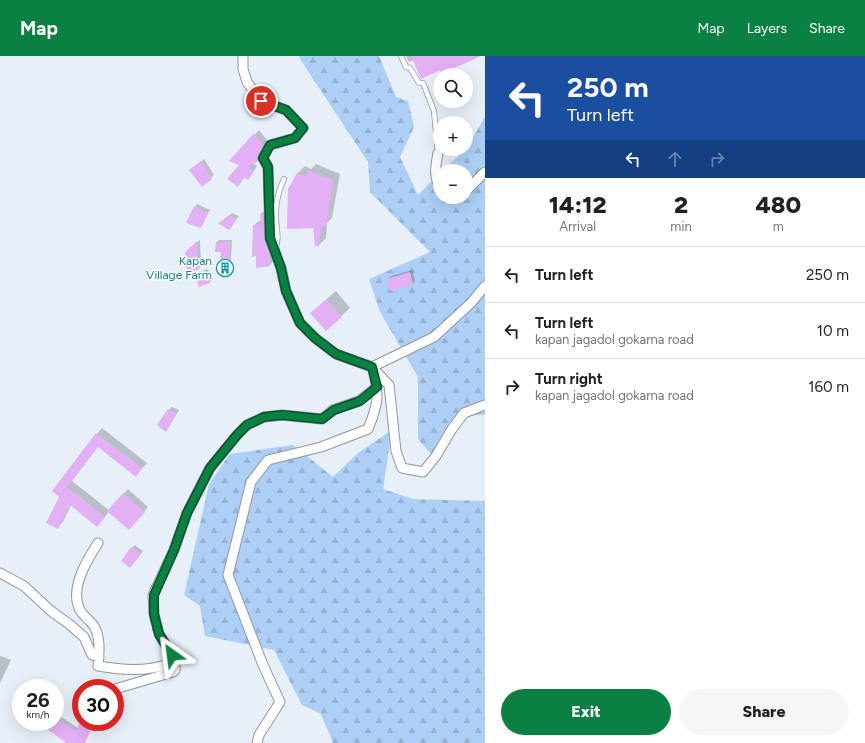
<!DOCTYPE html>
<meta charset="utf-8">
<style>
body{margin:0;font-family:Figtree,sans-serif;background:#f6f6f6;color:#202124;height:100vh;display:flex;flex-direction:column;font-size:15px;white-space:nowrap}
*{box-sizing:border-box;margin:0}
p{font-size:13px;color:#757577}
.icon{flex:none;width:22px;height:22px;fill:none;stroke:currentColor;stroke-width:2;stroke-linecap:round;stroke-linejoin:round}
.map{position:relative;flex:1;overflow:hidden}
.panel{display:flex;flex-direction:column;background:#fff;width:380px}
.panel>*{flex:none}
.top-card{background:#1a4fa0;color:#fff;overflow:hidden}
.buttons{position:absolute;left:433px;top:12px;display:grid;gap:8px}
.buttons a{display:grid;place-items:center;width:40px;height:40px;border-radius:50%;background:#fff;box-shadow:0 4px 16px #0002;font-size:20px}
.speed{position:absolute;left:12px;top:623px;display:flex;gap:8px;font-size:20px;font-weight:700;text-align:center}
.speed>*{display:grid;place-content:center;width:52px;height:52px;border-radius:50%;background:#fff;box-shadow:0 4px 16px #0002;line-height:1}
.speed small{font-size:10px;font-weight:400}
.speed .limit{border:6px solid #d22;background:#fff;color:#111}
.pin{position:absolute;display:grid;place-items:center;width:34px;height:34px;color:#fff;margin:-17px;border:2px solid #fff;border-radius:50%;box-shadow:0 1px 4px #0007}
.me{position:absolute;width:44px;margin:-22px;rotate:329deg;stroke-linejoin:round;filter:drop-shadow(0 0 3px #0008)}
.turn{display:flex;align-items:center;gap:14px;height:84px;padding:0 16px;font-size:18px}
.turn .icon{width:52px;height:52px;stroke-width:2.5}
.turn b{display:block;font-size:28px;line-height:34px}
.lanes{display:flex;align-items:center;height:38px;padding:0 16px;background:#0003;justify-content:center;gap:20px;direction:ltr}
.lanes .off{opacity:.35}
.eta{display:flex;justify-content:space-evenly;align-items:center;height:68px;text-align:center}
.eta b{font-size:24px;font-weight:800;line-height:28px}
.primary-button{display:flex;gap:8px;margin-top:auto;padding:8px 16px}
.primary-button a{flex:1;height:46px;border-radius:24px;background:#0b8043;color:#fff;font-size:16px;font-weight:800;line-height:46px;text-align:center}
.primary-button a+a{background:#f6f6f6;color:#202124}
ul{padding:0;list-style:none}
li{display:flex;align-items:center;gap:12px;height:56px;padding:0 16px;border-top:1px solid #e0e0e0}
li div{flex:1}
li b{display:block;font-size:15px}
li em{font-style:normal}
header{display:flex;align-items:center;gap:24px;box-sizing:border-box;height:56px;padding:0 20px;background:#0b8043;color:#fff}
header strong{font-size:19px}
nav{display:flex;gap:22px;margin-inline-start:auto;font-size:14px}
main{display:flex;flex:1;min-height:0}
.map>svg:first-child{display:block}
.forest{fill:url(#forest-firs)}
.shadow{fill:#0003}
.building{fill:#e3aff5}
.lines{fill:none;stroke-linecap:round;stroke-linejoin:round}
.lane-casing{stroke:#8f969e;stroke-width:6}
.street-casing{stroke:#8f969e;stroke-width:11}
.lane{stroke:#fff;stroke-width:4.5}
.street{stroke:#fff;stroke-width:9}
.route-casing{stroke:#07532c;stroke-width:10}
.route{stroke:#0b8043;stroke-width:7}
.labels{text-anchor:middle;stroke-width:3;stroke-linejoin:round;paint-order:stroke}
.culture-label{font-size:12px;fill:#0d838f;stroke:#fff;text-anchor:end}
</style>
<header>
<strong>Map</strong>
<nav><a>Map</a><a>Layers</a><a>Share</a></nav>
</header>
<main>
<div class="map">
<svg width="485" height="687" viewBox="0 0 485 687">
<defs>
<pattern id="forest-firs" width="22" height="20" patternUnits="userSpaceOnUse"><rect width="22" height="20" fill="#adcff6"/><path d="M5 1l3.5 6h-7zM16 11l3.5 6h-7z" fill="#95b2d3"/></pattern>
</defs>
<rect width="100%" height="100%" fill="#e7eff8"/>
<!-- forest -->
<path class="forest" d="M299,0H379L396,41L408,45L414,71L400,101L418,139L440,117V141H466V115H442L466,93L485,61V359L464,360L447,387L431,398L418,383V321L380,256L369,223L430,196L370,136L368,106L300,3Z
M392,374L383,433L413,443L485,445V687H333L321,658L302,649L274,594L205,580L200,550L184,539L209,428L230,398L293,389L333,421L358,397Z"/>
<!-- shadow -->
<path class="shadow" d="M406,0H475L440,13L414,4L409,6Z
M259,74L267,84L262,94V99L253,107L257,110L252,118L248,122L245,121L238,130L240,109L231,105Z
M204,103L214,119L202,130L194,112Z
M316,108L340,118L332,162L327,167L326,182L319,189L314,171L289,134L298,117L305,110L311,113Z
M197,148L210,154L200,172L188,166Z
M266,154L274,204L270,209L257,199L254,169L259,165L261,164V158Z
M232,157L239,160L229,174L220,168Z
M200,184L201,210L198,213L189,193Z
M219,184H232L230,217L228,219L223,195L217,186Z
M208,213L212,224L209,227L196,219L199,216Z
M412,214L415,225L413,228L388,223L391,220Z
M336,235L350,252L326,274L320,249Z
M172,351L179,354L168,372L169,354Z
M102,372L147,407L136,419L98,390L72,425L109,454L128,433L148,451L134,468L109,456L97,469L71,449L63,466L57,471L60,441L97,378Z
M135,489L143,495L133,508L132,492Z
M1,600L11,604L0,627V601Z
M60,660L78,672L81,666H95L84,687H65L66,685L55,665Z"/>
<!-- building -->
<path class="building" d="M411,0H481L441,18L440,14L421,23Z
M254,77L263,89L258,100V105L249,111L254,115L248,124L244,121L238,131L227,123L239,109L229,105Z
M201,105L212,123L202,131L189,114Z
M309,114L333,124L326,170L321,171L319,190H315L313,172L287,173L288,133L297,117L305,120Z
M194,150L208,157L201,172L186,167Z
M263,156L264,182L270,199V210L256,212V200L252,201L253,169L261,168L260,158Z
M229,159L237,162L230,173L218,168Z
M197,185L199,214L187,215L185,196Z
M216,186H230L229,220L219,218L221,196H215Z
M206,216L210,227L199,231L195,218Z
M410,216L413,228L390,235L387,223Z
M327,243L342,261L326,275L310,257Z
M168,353L177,357L166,376L157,369Z
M96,377L142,412L136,421L98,391L67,431L105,461L97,471L70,449L58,473L46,467L59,441L52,435Z
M123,437L145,456L129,474L107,455Z
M131,491L141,498L130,512L121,505Z
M56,662L76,675L80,666H94L85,687H67L48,674Z"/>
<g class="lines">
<!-- lane casing -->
<g class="lane-casing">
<path id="lane" d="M401,0L406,11L410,12L419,27H423L434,55L438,97
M275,193C280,183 276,173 276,162C275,147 278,136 284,123"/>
</g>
<!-- street casing -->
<g class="street-casing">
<path id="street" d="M243,0V13L247,26L261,45L286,54L303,72L295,82L270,89L263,102L268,111L270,182L281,212L286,235L300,267L315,282L336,298L372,311L389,329L396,395L402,412L423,416L436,400L452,373L464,357L485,349
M438,97C436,109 433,120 440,131
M466,135L485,116
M372,311L434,281L471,247L485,230
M98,487C87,504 69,533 80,554C83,560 90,564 94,570C101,582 99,597 98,610C122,614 145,616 169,608L172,599L159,578L154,558L153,539L174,494L187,457L210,412L237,379L247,369L264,361L282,359L322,363L333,354L359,345L377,331
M0,517L24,530L51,555L69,568L84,581L92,599L99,601
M115,633L173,616L175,614V610L169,608
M257,687L259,679L280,646L263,609L228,519L251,426L268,404L321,391L368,373C379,346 379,341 373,312"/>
</g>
<!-- lane -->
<use href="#lane" class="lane"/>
<!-- street -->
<use href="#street" class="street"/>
</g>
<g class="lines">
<!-- route casing -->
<g class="route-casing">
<path id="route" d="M172,599L159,578L154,558V539L174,494L187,457L210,412L237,379L247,369L264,361L282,359L322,363L334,354L360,345L377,331L372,311L336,298L315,282L300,267L286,235L281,212L270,182L268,111L263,102L270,89L295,82L303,72L286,54L261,45"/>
</g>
<!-- route -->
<use href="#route" class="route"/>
</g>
<!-- icons -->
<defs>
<g id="building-ring" transform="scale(0.9)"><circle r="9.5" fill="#fff" stroke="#0f9aa8" stroke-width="1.5"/><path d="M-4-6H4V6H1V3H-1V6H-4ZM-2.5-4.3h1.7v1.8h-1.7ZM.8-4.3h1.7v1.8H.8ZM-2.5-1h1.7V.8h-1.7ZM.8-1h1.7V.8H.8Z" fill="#0f9aa8"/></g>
</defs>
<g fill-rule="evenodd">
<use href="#building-ring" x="225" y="212"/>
</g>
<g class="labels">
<!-- culture labels -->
<g class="culture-label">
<text x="212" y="209">Kapan<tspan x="212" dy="14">Village Farm</tspan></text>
</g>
</g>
</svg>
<div class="buttons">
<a><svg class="icon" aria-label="search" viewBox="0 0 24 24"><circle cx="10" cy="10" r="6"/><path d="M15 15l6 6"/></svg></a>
<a>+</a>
<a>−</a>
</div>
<div class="speed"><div>26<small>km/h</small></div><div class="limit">30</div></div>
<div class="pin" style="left:261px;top:45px;background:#d93025"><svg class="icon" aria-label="arrive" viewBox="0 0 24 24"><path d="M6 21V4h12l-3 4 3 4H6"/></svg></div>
<svg class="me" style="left:172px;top:599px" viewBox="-20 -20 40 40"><path d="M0-17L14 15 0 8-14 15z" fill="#0b8043" stroke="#fff" stroke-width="4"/></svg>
</div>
<section class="panel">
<div class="top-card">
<div class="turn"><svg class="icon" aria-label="left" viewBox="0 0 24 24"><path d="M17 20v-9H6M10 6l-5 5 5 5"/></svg><div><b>250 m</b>Turn left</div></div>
<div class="lanes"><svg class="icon" aria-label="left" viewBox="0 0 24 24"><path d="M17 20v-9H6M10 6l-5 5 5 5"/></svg><svg class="icon off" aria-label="ahead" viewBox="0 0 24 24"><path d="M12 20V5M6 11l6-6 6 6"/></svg><svg class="icon off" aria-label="right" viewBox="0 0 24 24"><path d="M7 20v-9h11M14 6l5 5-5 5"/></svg></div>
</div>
<div class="eta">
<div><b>14:12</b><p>Arrival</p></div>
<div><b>2</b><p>min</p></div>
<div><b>480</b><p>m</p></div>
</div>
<ul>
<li><svg class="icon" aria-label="left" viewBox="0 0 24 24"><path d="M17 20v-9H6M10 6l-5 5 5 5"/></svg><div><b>Turn left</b></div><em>250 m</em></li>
<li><svg class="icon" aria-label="left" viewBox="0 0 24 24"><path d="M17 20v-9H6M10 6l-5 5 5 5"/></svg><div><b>Turn left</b><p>kapan jagadol gokarna road</p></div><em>10 m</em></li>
<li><svg class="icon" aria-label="right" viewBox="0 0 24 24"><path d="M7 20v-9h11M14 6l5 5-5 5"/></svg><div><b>Turn right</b><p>kapan jagadol gokarna road</p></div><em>160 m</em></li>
</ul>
<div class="primary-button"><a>Exit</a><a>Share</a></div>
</section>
</main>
